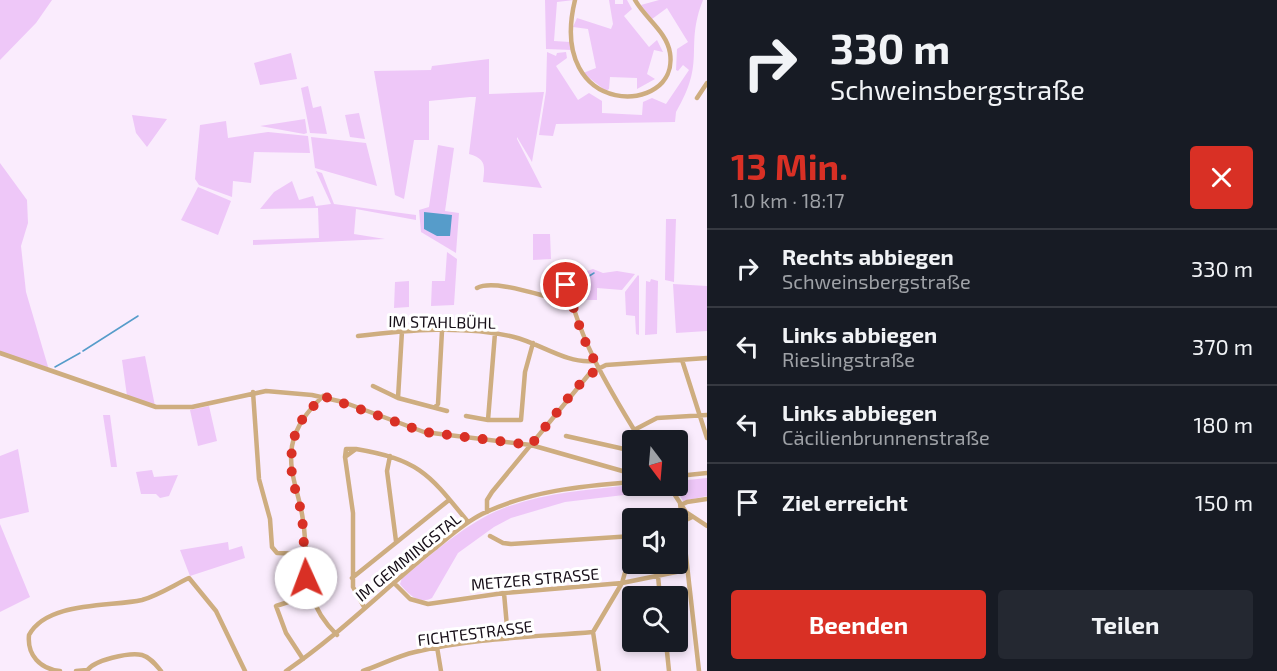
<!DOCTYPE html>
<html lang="de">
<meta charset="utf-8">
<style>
body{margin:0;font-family:"Exo 2",sans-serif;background:#242831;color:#f1f3f6;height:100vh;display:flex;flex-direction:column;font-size:22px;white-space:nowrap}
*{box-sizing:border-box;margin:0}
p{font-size:20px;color:#9ea1a6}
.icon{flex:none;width:33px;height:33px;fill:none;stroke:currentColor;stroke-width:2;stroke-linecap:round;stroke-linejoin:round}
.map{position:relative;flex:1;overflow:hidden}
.panel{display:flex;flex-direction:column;background:#171b24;width:570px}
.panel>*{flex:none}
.top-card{background:#171b24;color:#f1f3f6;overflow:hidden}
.needle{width:39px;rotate:164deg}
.buttons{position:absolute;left:622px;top:430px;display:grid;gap:12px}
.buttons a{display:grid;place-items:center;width:66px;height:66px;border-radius:6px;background:#171b24;box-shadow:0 3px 9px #0003;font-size:30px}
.pin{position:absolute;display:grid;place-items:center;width:51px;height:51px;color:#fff;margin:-26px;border:3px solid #fff;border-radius:50%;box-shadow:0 2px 6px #0007}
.me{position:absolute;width:66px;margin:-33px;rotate:358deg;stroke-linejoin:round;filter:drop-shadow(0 0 4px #0008)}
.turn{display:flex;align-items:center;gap:21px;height:126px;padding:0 24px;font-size:27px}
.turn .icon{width:78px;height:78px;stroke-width:2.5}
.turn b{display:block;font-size:42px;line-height:51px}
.round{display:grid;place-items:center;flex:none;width:63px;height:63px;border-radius:6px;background:#242831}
.headline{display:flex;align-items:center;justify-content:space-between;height:102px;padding:0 24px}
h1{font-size:36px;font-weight:700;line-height:45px;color:#d93025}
.cta{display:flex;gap:12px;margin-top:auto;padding:12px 24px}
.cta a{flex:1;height:69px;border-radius:6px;background:#d93025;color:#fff;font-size:24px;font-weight:700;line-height:69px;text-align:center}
.cta a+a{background:#242831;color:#f1f3f6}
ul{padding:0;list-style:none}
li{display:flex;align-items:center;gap:18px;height:78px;padding:0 24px;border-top:2px solid #363941}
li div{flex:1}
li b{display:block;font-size:22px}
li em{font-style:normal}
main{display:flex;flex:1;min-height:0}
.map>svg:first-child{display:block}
.green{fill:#eec7f8}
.water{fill:#569cca}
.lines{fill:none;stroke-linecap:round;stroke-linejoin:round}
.stream{stroke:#569cca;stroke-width:1.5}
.minor{stroke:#cead80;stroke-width:4.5}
.route{stroke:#d93025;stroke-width:10;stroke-dasharray:0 18}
.labels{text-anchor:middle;stroke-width:6;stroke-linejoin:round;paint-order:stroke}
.street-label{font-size:16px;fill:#150d17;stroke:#fff}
</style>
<main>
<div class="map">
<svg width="707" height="671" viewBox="0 0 707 671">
<rect width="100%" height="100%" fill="#faecfd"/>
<!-- green -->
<path class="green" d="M0,0H52L36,23L0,60Z
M545,0H574L557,2L554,41L570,42L572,50L546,49Z
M609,0H615V4H623V0H627L632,9L624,16L649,47L657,40L663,52L654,50L647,74L655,79L637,89V78L610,77L609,89L606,91L583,73L596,68L588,29L573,27L577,18L611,29L613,24Z
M659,0H703C684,48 707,60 676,112L675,122L556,124L553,136L539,135L546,91L547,52L556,56L557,53L566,52L567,58L556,66L578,100L589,93L602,101V113L642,115L643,102L652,98L666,104L689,70L683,65L678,71L676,70L677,49L688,42L667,8L652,19L641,5Z
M291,53L297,79L260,85L254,63Z
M489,59V94L544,92L532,162L517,137V139L542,188L483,182C485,165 486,159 469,154L476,97H470L429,101V140H414L404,199L395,195L374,71L431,70L432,66Z
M308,86L313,108L321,106L327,134L310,133L301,88Z
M359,113L365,139L350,137L345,115Z
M132,115L167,119L147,147L136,133Z
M305,119L307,133L304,134L260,126Z
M226,121L228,138L268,132L308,136L310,153L254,152L251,183L233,181L232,197L199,185L195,179L200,125Z
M311,137L366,143L377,186L315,168Z
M438,145L454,148L445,211L459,213L456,253L421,232L419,210L429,207Z
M0,163L27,200L28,223L21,246L26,292L49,370L0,351Z
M316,171L322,173L334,204L416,215V220L356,209L354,234L385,239L253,245V240L319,238L318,208L260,209L274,192L292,181L299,200L313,196L316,206L331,204Z
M198,187L231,201L218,235L181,220Z
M666,219H676L674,282L665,280Z
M533,234H550L551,259L533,260Z
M447,252L457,259L454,305L431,306L432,281H445Z
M566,268L581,273L593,269L603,273L617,271L635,274L622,290L597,288V300H571Z
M638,275L639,276V335L636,334L635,316L626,315L625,292Z
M651,279L658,281L657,334L645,335L646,281L650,282Z
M409,281V307L394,308L395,282Z
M673,284L707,286V331L676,333Z
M145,356L155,406L127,396L122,360Z
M209,406L217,441L198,446L190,410Z
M103,415H110L117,467H111Z
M18,449L29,512L0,519V456Z
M152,470L154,477L178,475L169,496L160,498L156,494H141L136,472Z
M707,478V496L683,501L674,486H678V481Z
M633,485L663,486L666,490L565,502L511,518L494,527L458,553L432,598C419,605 408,594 400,584L402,578C430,556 457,531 488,515C533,493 585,490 633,485Z
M0,524L30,597L0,612Z
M228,542L229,550L242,546L245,558L190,576L180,550Z"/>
<!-- water -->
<path class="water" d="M424,212L452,215L450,236H437L424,229Z"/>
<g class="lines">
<!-- stream -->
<path class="stream" d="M586,278L594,273
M83,351L138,316
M55,367L80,353"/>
<!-- minor -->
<path class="minor" d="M575,0C546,119 680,117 670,53C667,32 645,18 635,0
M697,98L707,83
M564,267C574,332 607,386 641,441
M477,288C496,278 548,299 570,302
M358,336C408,330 465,325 514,337C539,343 567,364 593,361
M0,353L156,407H192L266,391L312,395L343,402L424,432L531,445L633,474
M682,360L707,438
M373,386L398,398L447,411
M253,392L259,479L270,519L272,547L277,553L305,554
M323,396C308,411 296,425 292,446C288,471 298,491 302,514C311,562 297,596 337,635
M398,398L402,331
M435,407L438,404L442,331
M466,416L488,420H521L525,372L533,343
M488,420L495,333
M634,430L657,418L707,415
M566,436L633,451
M356,449C420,460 429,474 468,522
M390,456L387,471L396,541
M345,457L346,449H356L345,457L353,513V587L364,607
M678,476L707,473
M669,486L686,512L707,526
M680,503L699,671
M681,505L687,502L707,499
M487,512V500L492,492L590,373L606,365L707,358
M678,524L692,517
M490,536L503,543L511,544L633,536
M658,576L660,597
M352,578L449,500
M393,582L410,599L428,604L504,593L622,583L686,570
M504,593L508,638
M666,642L669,671
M437,647L441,671
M303,659L286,633L276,606L310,595
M60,671C40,669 27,655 29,635C47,601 111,607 142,600C159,595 174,585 189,578L216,611L245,671
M76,671L87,670
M87,671C93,660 130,652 142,655C150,657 156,665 161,671
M286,671C339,635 384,589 434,549C449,537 464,523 482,514C529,491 581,486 633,482
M363,671C381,665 397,656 415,652C473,638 534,637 593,632
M599,671L593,632L622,583L633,544"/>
</g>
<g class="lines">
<!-- route -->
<path class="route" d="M306,578L302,514L292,478L291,457L296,429L306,414L323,396L424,432L531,445L577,387L598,368L583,337L566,285"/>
</g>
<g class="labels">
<!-- street labels -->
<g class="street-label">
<text transform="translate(442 322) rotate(1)" y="6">IM STAHLBÜHL</text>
<text transform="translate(408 557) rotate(-39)" y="6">IM GEMMINGSTAL</text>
<text transform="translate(535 579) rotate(-5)" y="6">METZER STRASSE</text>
<text transform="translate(475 633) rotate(-7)" y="6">FICHTESTRASSE</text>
</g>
</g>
</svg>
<div class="buttons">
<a><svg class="needle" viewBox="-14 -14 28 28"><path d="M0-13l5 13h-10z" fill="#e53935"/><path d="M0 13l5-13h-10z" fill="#9ea1a6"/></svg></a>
<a><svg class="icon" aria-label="sound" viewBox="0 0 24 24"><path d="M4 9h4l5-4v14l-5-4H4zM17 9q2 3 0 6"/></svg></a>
<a><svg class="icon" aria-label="search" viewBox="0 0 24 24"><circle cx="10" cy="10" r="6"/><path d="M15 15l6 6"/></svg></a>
</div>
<div class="pin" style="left:566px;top:285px;background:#d93025"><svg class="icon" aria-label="arrive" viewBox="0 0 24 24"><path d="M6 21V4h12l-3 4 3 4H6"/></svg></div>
<svg class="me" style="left:306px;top:578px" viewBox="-20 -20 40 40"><circle r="19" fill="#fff"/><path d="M0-13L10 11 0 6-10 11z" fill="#d93025"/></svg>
</div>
<section class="panel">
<div class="top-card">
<div class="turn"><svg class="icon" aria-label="right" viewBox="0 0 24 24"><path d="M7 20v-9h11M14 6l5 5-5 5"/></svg><div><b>330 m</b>Schweinsbergstraße</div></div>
</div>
<div class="headline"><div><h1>13 Min.</h1><p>1.0 km · 18:17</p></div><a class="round" style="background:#d93025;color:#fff"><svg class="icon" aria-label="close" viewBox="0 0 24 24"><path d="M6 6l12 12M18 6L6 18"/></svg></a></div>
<ul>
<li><svg class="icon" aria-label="right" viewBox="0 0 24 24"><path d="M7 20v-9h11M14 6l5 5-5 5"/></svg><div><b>Rechts abbiegen</b><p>Schweinsbergstraße</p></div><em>330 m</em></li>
<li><svg class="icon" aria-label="left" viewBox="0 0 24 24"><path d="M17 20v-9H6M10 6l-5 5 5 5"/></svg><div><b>Links abbiegen</b><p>Rieslingstraße</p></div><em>370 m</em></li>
<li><svg class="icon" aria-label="left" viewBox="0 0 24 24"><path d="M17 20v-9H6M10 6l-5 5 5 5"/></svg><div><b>Links abbiegen</b><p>Cäcilienbrunnenstraße</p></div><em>180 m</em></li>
<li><svg class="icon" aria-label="arrive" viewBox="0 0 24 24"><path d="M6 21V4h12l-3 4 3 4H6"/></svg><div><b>Ziel erreicht</b></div><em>150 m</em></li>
</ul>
<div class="cta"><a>Beenden</a><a>Teilen</a></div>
</section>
</main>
